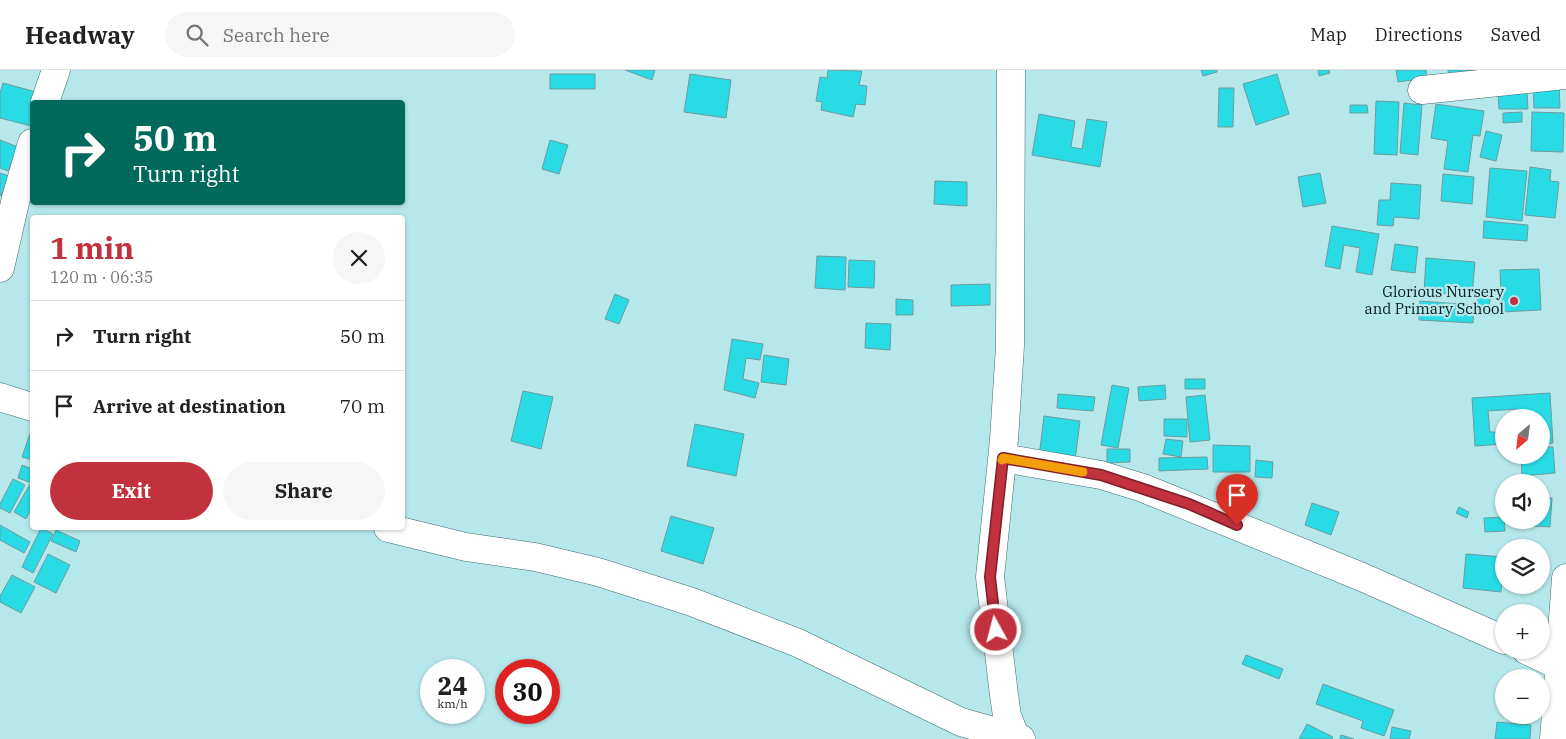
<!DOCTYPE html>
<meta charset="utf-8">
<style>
body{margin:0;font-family:"IBM Plex Serif",serif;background:#f6f6f6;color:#222;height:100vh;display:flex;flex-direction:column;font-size:19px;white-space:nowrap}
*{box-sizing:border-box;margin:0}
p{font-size:16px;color:#767676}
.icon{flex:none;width:28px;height:28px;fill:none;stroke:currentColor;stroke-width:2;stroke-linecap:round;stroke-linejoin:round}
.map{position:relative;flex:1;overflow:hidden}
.sheet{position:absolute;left:30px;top:145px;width:375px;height:315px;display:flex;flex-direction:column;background:#fff;border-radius:5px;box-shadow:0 1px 4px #0004}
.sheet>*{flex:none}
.hud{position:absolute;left:30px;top:30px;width:375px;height:105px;border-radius:5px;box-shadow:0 1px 4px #0004;background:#00695c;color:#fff;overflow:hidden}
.needle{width:32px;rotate:208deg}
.buttons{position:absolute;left:1495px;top:339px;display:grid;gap:10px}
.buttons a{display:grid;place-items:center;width:55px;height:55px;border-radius:50%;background:#fff;box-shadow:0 1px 4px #0004;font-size:25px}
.speed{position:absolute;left:420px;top:589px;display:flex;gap:10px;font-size:25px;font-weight:700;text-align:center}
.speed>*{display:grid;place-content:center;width:65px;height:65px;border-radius:50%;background:#fff;box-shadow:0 1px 4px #0004;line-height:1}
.speed small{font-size:12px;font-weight:400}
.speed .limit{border:8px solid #d22;background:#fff;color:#111}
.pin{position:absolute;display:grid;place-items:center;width:42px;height:42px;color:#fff;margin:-51px -21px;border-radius:50% 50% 50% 0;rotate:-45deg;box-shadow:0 0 5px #0007}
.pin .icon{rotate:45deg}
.me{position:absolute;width:55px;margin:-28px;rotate:353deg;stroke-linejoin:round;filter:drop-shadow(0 0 4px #0008)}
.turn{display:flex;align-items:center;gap:18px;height:105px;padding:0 20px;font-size:22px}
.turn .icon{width:65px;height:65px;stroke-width:2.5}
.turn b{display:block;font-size:35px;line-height:42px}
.round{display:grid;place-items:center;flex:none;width:52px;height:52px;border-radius:26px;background:#f6f6f6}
.headline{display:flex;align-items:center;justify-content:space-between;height:85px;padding:0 20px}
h1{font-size:30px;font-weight:700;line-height:38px;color:#c1313e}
.cta{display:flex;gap:10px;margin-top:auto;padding:10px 20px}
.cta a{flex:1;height:58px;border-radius:30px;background:#c1313e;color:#fff;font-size:20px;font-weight:700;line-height:58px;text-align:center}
.cta a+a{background:#f6f6f6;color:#222}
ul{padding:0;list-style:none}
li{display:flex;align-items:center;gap:15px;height:70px;padding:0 20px;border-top:1px solid #e0e0e0}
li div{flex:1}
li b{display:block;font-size:19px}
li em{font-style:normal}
header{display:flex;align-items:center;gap:30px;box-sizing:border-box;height:70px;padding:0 25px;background:#fff;border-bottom:1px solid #e0e0e0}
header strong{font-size:24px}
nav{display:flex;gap:28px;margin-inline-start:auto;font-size:18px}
.search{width:350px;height:45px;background:#f6f6f6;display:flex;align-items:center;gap:12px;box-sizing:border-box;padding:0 18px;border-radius:28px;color:#767676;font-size:19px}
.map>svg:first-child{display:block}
.building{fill:#29dbe5;stroke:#6d9c9f}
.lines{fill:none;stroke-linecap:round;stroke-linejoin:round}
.minor-casing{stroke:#3d6c6f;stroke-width:29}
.minor{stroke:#fff;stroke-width:28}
.route-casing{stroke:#7d2028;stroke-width:12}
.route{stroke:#c1313e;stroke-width:9}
.slow{stroke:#f59e0b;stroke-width:9}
.poi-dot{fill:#c1313e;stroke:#b6e8eb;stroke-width:2}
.labels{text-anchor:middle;stroke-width:4.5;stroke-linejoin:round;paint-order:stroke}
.poi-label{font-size:15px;fill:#05191a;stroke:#b6e8eb;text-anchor:end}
</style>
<header>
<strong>Headway</strong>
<div class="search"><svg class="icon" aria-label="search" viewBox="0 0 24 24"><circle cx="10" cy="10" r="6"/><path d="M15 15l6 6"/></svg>Search here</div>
<nav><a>Map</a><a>Directions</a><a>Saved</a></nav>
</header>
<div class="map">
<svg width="1566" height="669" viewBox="0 0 1566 669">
<rect width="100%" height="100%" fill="#b6e8eb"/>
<!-- building -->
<path class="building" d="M625,0H655L652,10Z
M828,0L862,1L859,15L867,16L865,35L856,34L853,47L821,40L822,32L816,31L820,7L827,8Z
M1201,0H1217V2L1203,6Z
M1318,0H1329L1330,3L1319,6Z
M1396,0H1426L1427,8L1398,12Z
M1448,0H1481V5L1449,8Z
M550,4H595V19H550Z
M690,4L731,10L726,48L684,42Z
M1277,4L1289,44L1256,55L1243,14Z
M1559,11L1560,38H1534L1533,12Z
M3,13L40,23L32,32L31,56L0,48V23Z
M1219,18H1234L1233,57H1218Z
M1527,23L1528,39H1499L1498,24Z
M1376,31L1399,32L1397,85L1374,84Z
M1404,33L1422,35L1418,85L1400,83Z
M1436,34L1484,41L1480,66L1473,65L1468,102L1444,99L1448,71L1431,68Z
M1350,35H1367L1368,43H1350Z
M1522,42V52L1503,53V43Z
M1532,42L1564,43L1563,82L1531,81Z
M1039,44L1075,51L1071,77L1082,79L1087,49L1107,52L1100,97L1032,85Z
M1486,61L1502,65L1496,91L1480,87Z
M0,70L18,77L8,101L0,98Z
M550,70L568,75L559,104L542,99Z
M1530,97L1551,100L1550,111L1559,112L1555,148L1525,145Z
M1490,98L1527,101L1522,151L1486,147Z
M0,103L9,106L1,126L0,125Z
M1320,103L1326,133L1303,137L1298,107Z
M1443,104L1474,107L1472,134L1441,131Z
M935,111L967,112V136L934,134Z
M1391,113L1421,115L1419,149L1394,147L1393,156L1377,155L1379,130H1390Z
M1484,151L1528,155L1527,171L1483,168Z
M1332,156L1379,164L1372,205L1356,202L1360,178L1344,175L1340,199L1325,196Z
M1395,174L1418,177L1415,203L1391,200Z
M817,186L846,187L845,220L815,218Z
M1426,188L1475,192L1472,226L1424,222Z
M849,190L875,191L874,218L848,217Z
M1539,199L1541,240L1502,242L1500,200Z
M990,214V235L951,236V215Z
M1480,219L1492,222L1488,239L1476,237Z
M615,224L629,230L619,254L605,249Z
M896,229L913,230V245H896Z
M1420,231L1474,235L1473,253L1419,250Z
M866,253L891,254L890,280L865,278Z
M732,269L763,274L760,290L746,288L743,309L759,313L755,328L724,320Z
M764,285L789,289L786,315L761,312Z
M1185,309H1205V319H1185Z
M1112,315L1129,318L1118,378L1101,375Z
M1165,315L1166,329L1139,331L1138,317Z
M523,321L553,327L541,379L511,371Z
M1550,323L1553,373L1541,374V348H1518L1517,339L1488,341L1490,362H1504V374L1475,376L1472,328Z
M1058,324L1095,327L1093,341L1057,338Z
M1205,325L1210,370L1190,372L1186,327Z
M1044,346L1080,351L1075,391L1039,387Z
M1164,349H1187V367L1164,366Z
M695,354L744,364L736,406L687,396Z
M31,361H32V390L22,387Z
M1166,369L1183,371L1181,387L1163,384Z
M1213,375L1250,376V402H1213Z
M1541,377H1553L1555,403L1522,406L1521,385H1541Z
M1107,379H1130V392L1107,393Z
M1207,387L1208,399L1159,401V388Z
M1256,390L1273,392L1272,408L1255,407Z
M22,395L32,399V413L18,408Z
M13,409L25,415L10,443L0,438V434Z
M30,414L32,415V437L26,449L14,442Z
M1541,428H1552L1550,457L1515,455V450H1541Z
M1312,433L1339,442L1331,465L1305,455Z
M1459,437L1469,442L1467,448L1456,443Z
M671,446L714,458L703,494L661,481Z
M1504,447L1505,461L1485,462L1484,448Z
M0,455L30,472L24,483L0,470Z
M41,458L53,464L33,503L22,497Z
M56,460L80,471L76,482L51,471Z
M48,484L70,495L56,523L34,512Z
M1466,484L1504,487L1501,522L1463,518Z
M12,505L35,517L21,543L0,532V526Z
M1246,585L1283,599L1279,609L1242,594Z
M1323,614L1394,640L1384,666L1361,658L1363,651L1316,634Z
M1497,652L1531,655L1530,669H1495Z
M1307,654L1333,667L1332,669H1299Z
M1392,657L1411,661L1409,669H1390Z
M1341,665L1354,669H1340Z"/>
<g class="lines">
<!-- minor casing -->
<g class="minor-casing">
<path id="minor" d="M1011,0L1010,276L1004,370L990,507L1004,625L1007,646L1016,668
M1422,20L1566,5
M45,32L56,0
M0,198L16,128L32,73
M0,327L32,337
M1003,388L1101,405L1143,418L1362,507L1504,570
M388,458L466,477L535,487L598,502L692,532L798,573L961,652L1021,669
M1526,580L1560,596
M1554,669L1566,508"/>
</g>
<!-- minor -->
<use href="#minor" class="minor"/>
</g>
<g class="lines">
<!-- route casing -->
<g class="route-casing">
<path id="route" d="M996,560L990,507L1003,388L1101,405L1189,434L1237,455"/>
</g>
<!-- route -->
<use href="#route" class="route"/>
<!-- slow -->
<path class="slow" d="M1002,390L1003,388L1083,402"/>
</g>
<!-- markers -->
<circle class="poi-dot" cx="1514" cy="231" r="5"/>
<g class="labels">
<!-- poi labels -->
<g class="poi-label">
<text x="1504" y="227">Glorious Nursery<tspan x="1504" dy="17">and Primary School</tspan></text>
</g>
</g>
</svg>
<div class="buttons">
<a><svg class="needle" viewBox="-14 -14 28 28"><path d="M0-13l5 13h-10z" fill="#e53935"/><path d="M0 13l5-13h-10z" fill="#767676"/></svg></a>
<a><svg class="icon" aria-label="sound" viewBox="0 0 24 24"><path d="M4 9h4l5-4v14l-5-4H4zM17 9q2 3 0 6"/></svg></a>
<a><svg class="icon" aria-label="layers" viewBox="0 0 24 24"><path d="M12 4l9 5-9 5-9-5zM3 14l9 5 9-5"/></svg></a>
<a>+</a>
<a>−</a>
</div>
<div class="speed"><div>24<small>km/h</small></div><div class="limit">30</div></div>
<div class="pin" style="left:1237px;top:455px;background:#d93025"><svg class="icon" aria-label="arrive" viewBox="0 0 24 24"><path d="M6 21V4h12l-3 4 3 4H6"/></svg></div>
<svg class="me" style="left:996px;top:560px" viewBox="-20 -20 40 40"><circle r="17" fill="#c1313e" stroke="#fff" stroke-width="3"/><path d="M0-11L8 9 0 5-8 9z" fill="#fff"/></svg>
<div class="hud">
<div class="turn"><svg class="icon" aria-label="right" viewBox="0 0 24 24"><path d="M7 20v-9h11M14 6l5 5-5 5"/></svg><div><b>50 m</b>Turn right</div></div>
</div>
<section class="sheet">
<div class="headline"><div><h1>1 min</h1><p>120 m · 06:35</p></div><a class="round"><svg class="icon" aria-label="close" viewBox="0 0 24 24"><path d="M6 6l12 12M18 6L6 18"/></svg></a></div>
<ul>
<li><svg class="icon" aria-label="right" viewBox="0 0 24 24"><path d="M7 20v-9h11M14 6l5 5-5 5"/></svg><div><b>Turn right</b></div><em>50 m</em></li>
<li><svg class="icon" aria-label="arrive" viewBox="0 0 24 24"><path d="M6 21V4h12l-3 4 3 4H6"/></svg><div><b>Arrive at destination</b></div><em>70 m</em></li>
</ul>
<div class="cta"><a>Exit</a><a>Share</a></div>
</section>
</div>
